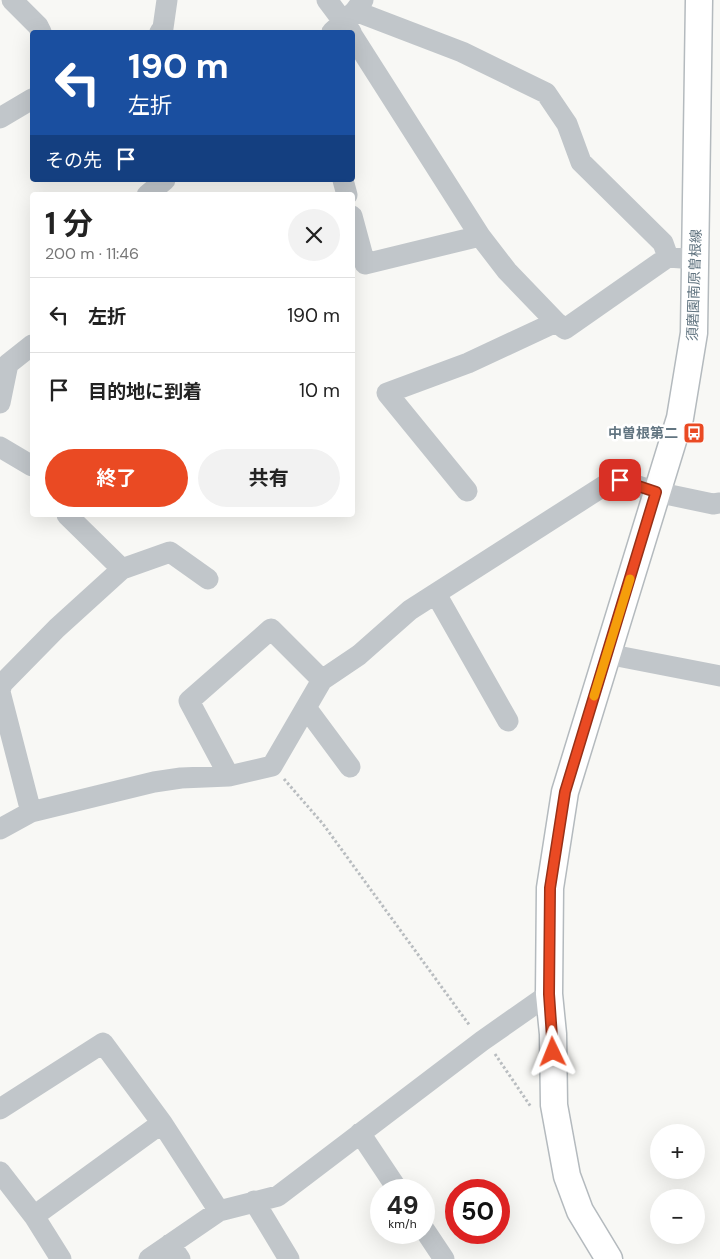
<!DOCTYPE html>
<html lang="ja">
<meta charset="utf-8">
<style>
body{margin:0;font-family:"DM Sans","Noto Sans JP",sans-serif;background:#f2f2f2;color:#222;height:100vh;display:flex;flex-direction:column;font-size:19px;white-space:nowrap}
*{box-sizing:border-box;margin:0}
p{font-size:16px;color:#767676}
.icon{flex:none;width:28px;height:28px;fill:none;stroke:currentColor;stroke-width:2;stroke-linecap:round;stroke-linejoin:round}
.map{position:relative;flex:1;overflow:hidden}
.drawer{position:absolute;left:30px;top:192px;width:325px;height:325px;display:flex;flex-direction:column;background:#fff;border-radius:5px;box-shadow:0 5px 20px #0002}
.drawer>*{flex:none}
.guide{position:absolute;left:30px;top:30px;width:325px;height:152px;border-radius:5px;box-shadow:0 5px 20px #0002;background:#1a4fa0;color:#fff;overflow:hidden}
.tools{position:absolute;left:650px;top:1124px;display:grid;gap:10px}
.tools a{display:grid;place-items:center;width:55px;height:55px;border-radius:50%;background:#fff;box-shadow:0 5px 20px #0002;font-size:25px}
.speed{position:absolute;left:370px;top:1179px;display:flex;gap:10px;font-size:25px;font-weight:700;text-align:center}
.speed>*{display:grid;place-content:center;width:65px;height:65px;border-radius:50%;background:#fff;box-shadow:0 5px 20px #0002;line-height:1}
.speed small{font-size:12px;font-weight:400}
.speed .limit{border:8px solid #d22;background:#fff;color:#111}
.pin{position:absolute;display:grid;place-items:center;width:42px;height:42px;color:#fff;margin:-21px;border-radius:10px;box-shadow:0 2px 8px #0006}
.me{position:absolute;width:55px;margin:-28px;rotate:358deg;stroke-linejoin:round;filter:drop-shadow(0 0 4px #0008)}
.turn{display:flex;align-items:center;gap:18px;height:105px;padding:0 15px;font-size:22px}
.turn .icon{width:65px;height:65px;stroke-width:2.5}
.turn b{display:block;font-size:35px;line-height:42px}
.then{display:flex;align-items:center;height:48px;padding:0 15px;background:#0003;gap:10px;font-size:19px}
.round{display:grid;place-items:center;flex:none;width:52px;height:52px;border-radius:26px;background:#f2f2f2}
.overview{display:flex;align-items:center;justify-content:space-between;height:85px;padding:0 15px}
h1{font-size:30px;font-weight:700;line-height:38px}
.button{display:flex;gap:10px;margin-top:auto;padding:10px 15px}
.button a{flex:1;height:58px;border-radius:30px;background:#ea4a23;color:#fff;font-size:20px;font-weight:700;line-height:58px;text-align:center}
.button a+a{background:#f2f2f2;color:#222}
ul{padding:0;list-style:none}
li{display:flex;align-items:center;gap:15px;height:75px;padding:0 15px;border-top:1px solid #e0e0e0}
li div{flex:1}
li b{display:block;font-size:19px}
li em{font-style:normal}
.map>svg:first-child{display:block}
.lines{fill:none;stroke-linecap:round;stroke-linejoin:round}
.major-casing{stroke:#b4babe;stroke-width:29}
.path{stroke:#b9bdc0;stroke-width:3;stroke-dasharray:2.5 2.5;stroke-linecap:butt}
.minor{stroke:#c1c6ca;stroke-width:21}
.major{stroke:#fff;stroke-width:26}
.route-casing{stroke:#983017;stroke-width:12}
.route{stroke:#ea4a23;stroke-width:9}
.slow{stroke:#f59e0b;stroke-width:9}
.labels{text-anchor:middle;stroke-width:5;stroke-linejoin:round;paint-order:stroke}
.street-label{font-size:14px;fill:#627581;stroke:#fff}
.poi-label{font-size:14px;font-weight:bold;fill:#627581;stroke:#fff;text-anchor:end}
</style>
<div class="map">
<svg width="720" height="1259" viewBox="0 0 720 1259">
<rect width="100%" height="100%" fill="#f8f8f5"/>
<g class="lines">
<!-- major casing -->
<g class="major-casing">
<path id="major" d="M609,1259L580,1211L567,1176L554,1105L553,1034L549,994L550,888L565,792L680,418L694,333L699,0"/>
</g>
<!-- path -->
<path class="path" d="M284,779L323,824L470,1026
M495,1054L531,1107"/>
<!-- minor -->
<path class="minor" d="M12,0L38,26L41,32
M327,0L351,32
M355,11L462,52L546,93L567,124L581,162L663,243L668,257
M160,32L163,28L167,0
M332,32L355,11L363,0
M352,35L480,236L507,271L556,322L565,329L668,257L695,259
M0,118L32,99
M343,180L347,195
M147,195L165,180
M352,216L365,264L480,236
M0,403L8,364L32,345
M0,447L32,466
M467,491L387,393L468,363L556,322
M67,515L122,569
M436,594L508,721
M607,654L720,676
M0,691L2,684L57,628L122,569L170,552L208,579
M0,692L31,812
M307,709L350,767
M229,776L189,701L271,629L322,680
M0,829L31,812L154,782L181,778L229,776L272,766L322,680L359,655L410,610L613,480H620L656,492L713,504L720,503
M0,1109L103,1043L162,1123L219,1211
M360,1133L398,1190
M0,1172L34,1216L61,1259
M254,1201L289,1259
M34,1216L162,1123
M424,1229L444,1259
M170,1244L180,1259
M149,1259L219,1211L278,1196L482,1041L549,994"/>
<!-- major -->
<use href="#major" class="major"/>
</g>
<g class="lines">
<!-- route casing -->
<g class="route-casing">
<path id="route" d="M553,1052L549,994L550,888L565,792L656,492L620,480"/>
</g>
<!-- route -->
<use href="#route" class="route"/>
<!-- slow -->
<path class="slow" d="M594,696L630,579"/>
</g>
<!-- icons -->
<defs>
<g id="bus-square" transform="scale(1.125)"><rect x="-9" y="-9" width="18" height="18" rx="4" fill="#ea4a23" stroke="#fff"/><path d="M-5-6H5V4H4V6H2V4H-2V6H-4V4H-5ZM-3.5-4V0h7V-4ZM-3.5 1.2v1.5H-2V1.2ZM2 1.2v1.5H3.5V1.2Z" fill="#fff"/></g>
</defs>
<g fill-rule="evenodd">
<use href="#bus-square" x="694" y="433"/>
</g>
<g class="labels">
<!-- street labels -->
<g class="street-label">
<text transform="translate(694 285) rotate(-88)" y="5">須磨園南原曽根線</text>
</g>
<!-- poi labels -->
<g class="poi-label">
<text x="678" y="438">中曽根第二</text>
</g>
</g>
</svg>
<div class="tools">
<a>+</a>
<a>−</a>
</div>
<div class="speed"><div>49<small>km/h</small></div><div class="limit">50</div></div>
<div class="pin" style="left:620px;top:480px;background:#d93025"><svg class="icon" aria-label="arrive" viewBox="0 0 24 24"><path d="M6 21V4h12l-3 4 3 4H6"/></svg></div>
<svg class="me" style="left:553px;top:1052px" viewBox="-20 -20 40 40"><path d="M0-17L14 15 0 8-14 15z" fill="#ea4a23" stroke="#fff" stroke-width="4"/></svg>
<div class="guide">
<div class="turn"><svg class="icon" aria-label="left" viewBox="0 0 24 24"><path d="M17 20v-9H6M10 6l-5 5 5 5"/></svg><div><b>190 m</b>左折</div></div>
<div class="then">その先<svg class="icon" aria-label="arrive" viewBox="0 0 24 24"><path d="M6 21V4h12l-3 4 3 4H6"/></svg></div>
</div>
<section class="drawer">
<div class="overview"><div><h1>1 分</h1><p>200 m · 11:46</p></div><a class="round"><svg class="icon" aria-label="close" viewBox="0 0 24 24"><path d="M6 6l12 12M18 6L6 18"/></svg></a></div>
<ul>
<li><svg class="icon" aria-label="left" viewBox="0 0 24 24"><path d="M17 20v-9H6M10 6l-5 5 5 5"/></svg><div><b>左折</b></div><em>190 m</em></li>
<li><svg class="icon" aria-label="arrive" viewBox="0 0 24 24"><path d="M6 21V4h12l-3 4 3 4H6"/></svg><div><b>目的地に到着</b></div><em>10 m</em></li>
</ul>
<div class="button"><a>終了</a><a>共有</a></div>
</section>
</div>
